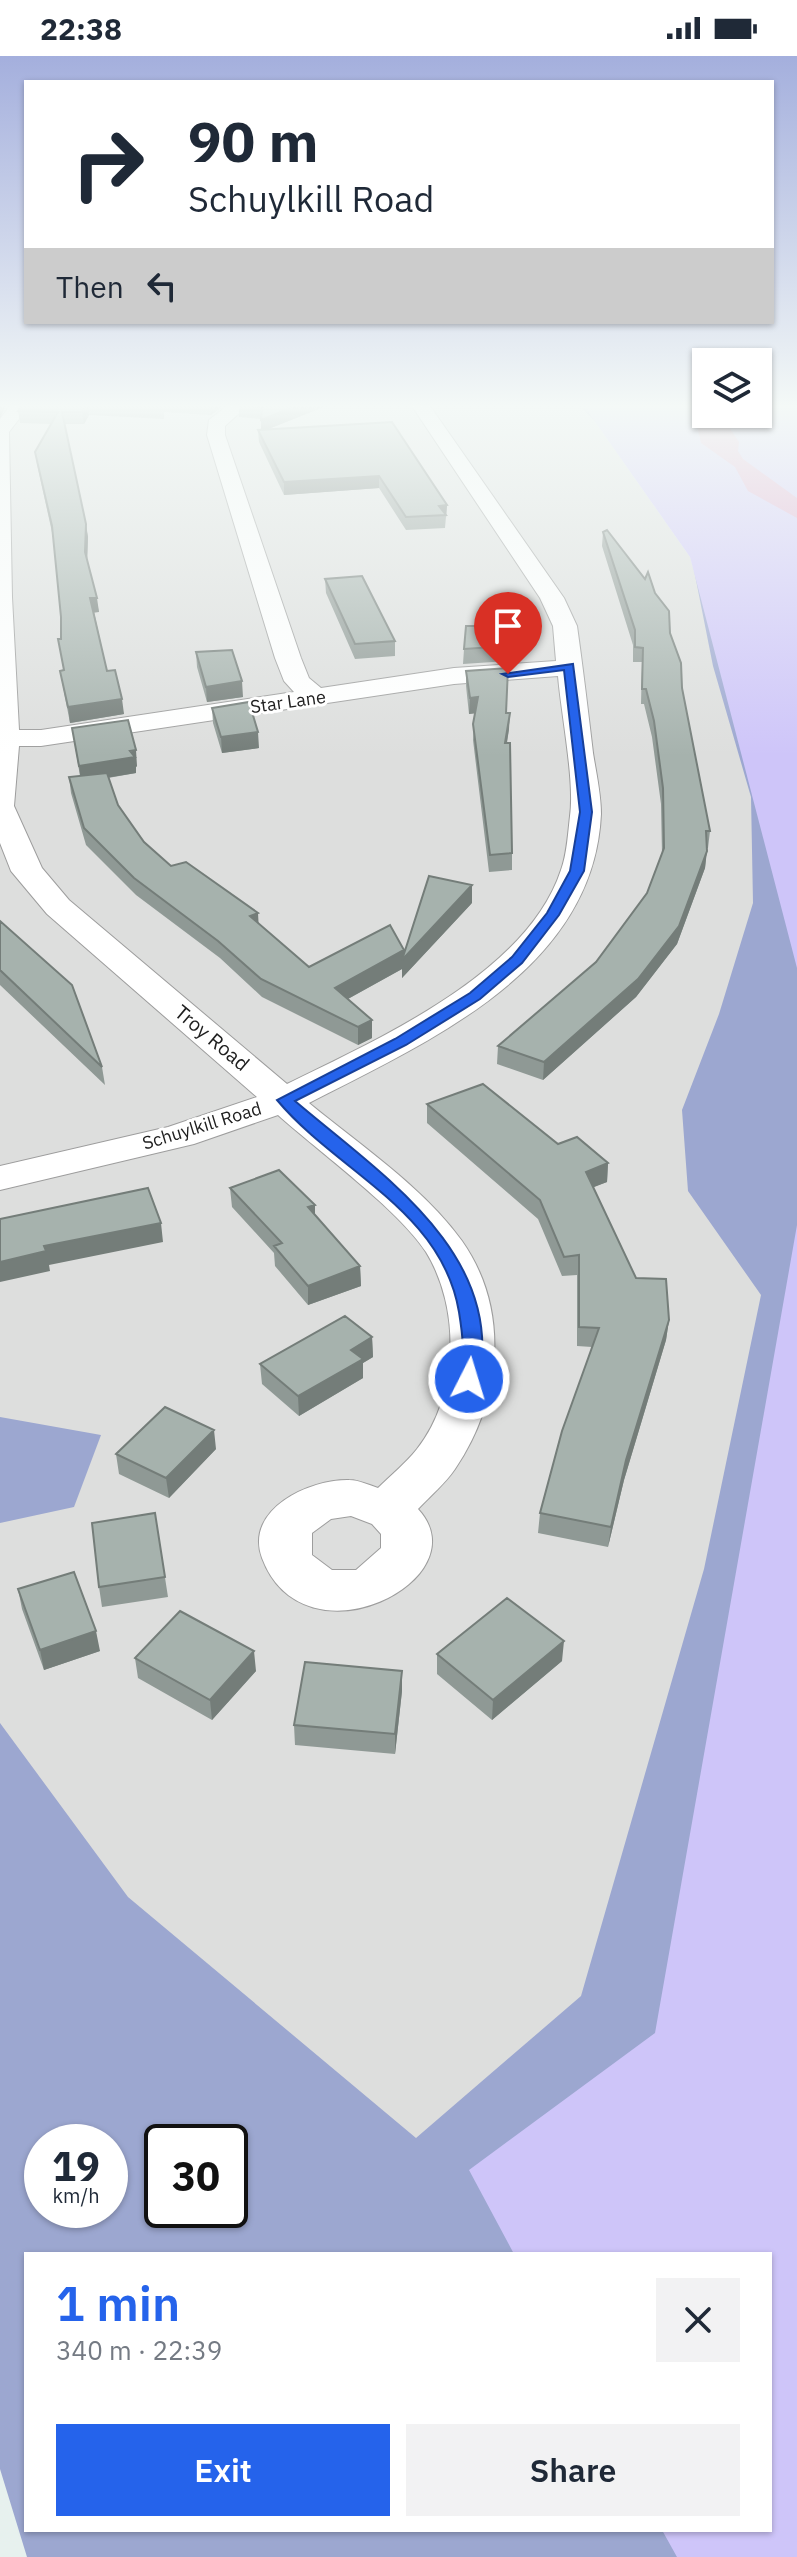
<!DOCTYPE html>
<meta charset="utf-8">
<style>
body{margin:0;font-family:"IBM Plex Sans",sans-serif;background:#f2f2f3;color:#1f2937;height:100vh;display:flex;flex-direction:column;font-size:30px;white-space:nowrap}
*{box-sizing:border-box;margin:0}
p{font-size:26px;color:#747a83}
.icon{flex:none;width:44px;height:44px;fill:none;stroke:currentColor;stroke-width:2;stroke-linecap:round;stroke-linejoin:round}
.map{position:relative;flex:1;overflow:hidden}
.details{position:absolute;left:24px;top:2196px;width:748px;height:280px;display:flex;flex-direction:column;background:#fff;border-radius:0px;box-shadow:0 2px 6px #0004}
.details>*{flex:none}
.banner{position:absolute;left:24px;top:24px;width:750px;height:244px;border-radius:0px;box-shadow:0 2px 6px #0004;background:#fff;color:#1f2937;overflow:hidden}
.controls{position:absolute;left:692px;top:292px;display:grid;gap:16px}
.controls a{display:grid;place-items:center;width:80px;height:80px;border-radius:0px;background:#fff;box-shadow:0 2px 6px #0004;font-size:40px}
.speed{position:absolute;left:24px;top:2068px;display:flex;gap:16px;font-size:40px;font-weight:700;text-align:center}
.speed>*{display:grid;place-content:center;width:104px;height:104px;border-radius:50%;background:#fff;box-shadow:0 2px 6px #0004;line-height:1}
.speed small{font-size:20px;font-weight:400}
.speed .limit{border:4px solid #111;border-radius:12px;background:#fff;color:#111}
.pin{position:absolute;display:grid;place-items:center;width:68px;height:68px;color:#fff;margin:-82px -34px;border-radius:50% 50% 50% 0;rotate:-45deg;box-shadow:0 0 8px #0007}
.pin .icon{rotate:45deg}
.me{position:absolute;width:88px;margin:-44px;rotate:5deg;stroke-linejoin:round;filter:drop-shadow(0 0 6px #0008)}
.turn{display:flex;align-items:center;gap:28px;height:168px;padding:0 32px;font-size:36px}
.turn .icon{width:104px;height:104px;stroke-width:2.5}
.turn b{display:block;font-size:56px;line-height:68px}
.then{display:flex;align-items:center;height:76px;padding:0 32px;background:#0003;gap:16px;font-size:30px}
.round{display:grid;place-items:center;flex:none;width:84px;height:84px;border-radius:0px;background:#f2f2f3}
.headline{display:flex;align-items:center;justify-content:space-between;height:136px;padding:0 32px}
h1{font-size:48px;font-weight:600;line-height:60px;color:#2563eb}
.cta{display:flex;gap:16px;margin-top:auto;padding:16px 32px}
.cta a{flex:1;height:92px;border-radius:0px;background:#2563eb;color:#fff;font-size:32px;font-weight:600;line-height:92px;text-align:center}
.cta a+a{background:#f2f2f3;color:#1f2937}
.status{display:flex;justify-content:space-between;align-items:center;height:56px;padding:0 40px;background:#fff;direction:ltr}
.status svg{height:22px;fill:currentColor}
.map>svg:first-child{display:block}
.residential{fill:#dddedd}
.forest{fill:#9ca7d0;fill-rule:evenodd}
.park{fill:#cec5f9}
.water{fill:#dea8cd}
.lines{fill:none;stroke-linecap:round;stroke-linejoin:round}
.minor-casing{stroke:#9d9d9d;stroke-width:2}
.minor{fill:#fff;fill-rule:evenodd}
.wall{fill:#8f9995}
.shaded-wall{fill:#747d79}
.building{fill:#a6b2ad;stroke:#747d79;stroke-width:2}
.route{fill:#2563eb;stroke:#184099;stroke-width:2}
.labels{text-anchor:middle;stroke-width:6;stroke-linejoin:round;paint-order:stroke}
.far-street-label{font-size:18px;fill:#202020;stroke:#fff}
.street-label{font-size:20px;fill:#202020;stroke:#fff}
</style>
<div class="status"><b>22:38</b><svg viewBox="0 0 49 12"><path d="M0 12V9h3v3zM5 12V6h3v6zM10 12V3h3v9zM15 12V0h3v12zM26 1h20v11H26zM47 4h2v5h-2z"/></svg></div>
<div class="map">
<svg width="797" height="2501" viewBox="0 0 797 2501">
<rect width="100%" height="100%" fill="#e7f1ee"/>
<!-- residential -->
<path class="residential" d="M0,350H584L690,501L722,614L797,912V1169L655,1977L469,2114L107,2002L0,1684Z"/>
<!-- forest -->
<path class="forest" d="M580,350H689L797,462V2501H27L0,2413V1667L128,1841L416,2082L581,1940L704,1513L761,1239L688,1135L682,1054L719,958L753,847L751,741L713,610L691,499L640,411ZM42,2086H110V2154H42ZM162,2086H230V2154H162ZM26,2198H770V2474H26Z
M0,1361L101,1379L74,1451L0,1467Z"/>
<!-- park -->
<path class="park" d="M584,350H706V358H758V350H797V912L690,501Z
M797,1169V2501H677L662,2474H770V2198H514L469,2114L655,1977Z"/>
<!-- water -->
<path class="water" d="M689,350H705L706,358C723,358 731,374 739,386L738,395L743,403L797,442V462L748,435L735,411L701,387L696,365L699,362Z"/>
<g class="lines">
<!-- minor casing -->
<g class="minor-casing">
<path id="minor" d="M10,350H29L9,376L12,541L19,674H41L294,636L284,625L275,602L207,379L209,364L227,350H247L225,370V379L301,602L309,622L321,632L454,612L556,605L553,570L540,542L412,350H430L564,542L577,570C583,612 588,655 593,697C596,716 601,738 601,758C594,914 429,985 309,1047C360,1089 423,1131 462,1185C511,1255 501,1345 455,1413C445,1428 430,1440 418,1453C483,1523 304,1614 262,1502C244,1453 310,1423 349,1424C359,1424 369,1429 378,1432C391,1419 406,1407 417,1393C459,1340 461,1253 426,1196C398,1153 318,1095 278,1059L194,1088L0,1134V1110L168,1071L257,1041L47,858L11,815L0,787V363ZM558,620C561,657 575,725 570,760C568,777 567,798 561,814C527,918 378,983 287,1028L69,844L42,812L14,750L19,690H41L454,628ZM351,1460L372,1468L381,1478V1492L356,1514H332L312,1499V1477L331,1463Z"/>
</g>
<!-- minor -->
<use href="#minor" class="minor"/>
</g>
<!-- wall -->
<path class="wall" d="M22,350H223L211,359L164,356V363L89,359L84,368H65L88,481L87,503L99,556H94L107,615L124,658L70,667L60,615L64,614L58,583H61V561L53,481L37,408L35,396L51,368L20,367L18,355Z
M239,350H326L266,374L392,366L447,449L445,472L406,474L379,432L284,439L259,386L258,374H261V363L239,361Z
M603,476L670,577L710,775L708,792H707L705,812L677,888L636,941L543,1024L497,1008L498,990L596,906L647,837L662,798L661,748L652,681L644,648H641L642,606H633V589L602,490Z
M325,523L395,585V600L355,603L326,537Z
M508,590V605L463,608L464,593Z
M196,596L243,641L207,646L197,611Z
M466,615L506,657L509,673L507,687L512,797V814L489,816L473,684L475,657L469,658L466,630Z
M212,652L259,692L222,697L213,667Z
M72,672L137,710L136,711V717L108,722L118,749L144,786L171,810L259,868L309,911L404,894V898L472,847L402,922V913L348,943L372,982L358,989L262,941L220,902L136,839L86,789L71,737L69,721L80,720Z
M0,865L102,1011L105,1029L0,929Z
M427,1048L558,1088L608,1107L607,1126L593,1131L636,1222L669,1264L666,1284L624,1424L608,1491L538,1477L540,1457L592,1291L577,1290V1219L562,1220L538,1163L427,1067Z
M230,1132L315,1149V1159L360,1210L361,1230L308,1249L275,1210L274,1197L232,1151Z
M372,1281L373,1301L363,1307V1322L299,1360L262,1328L260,1308Z
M216,1393L169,1442L119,1418L116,1398Z
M155,1457L168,1541L102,1551L99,1531Z
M18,1533L100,1595L44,1614L22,1553Z
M437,1598L562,1605L492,1664L437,1618Z
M135,1602L256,1615L212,1664L138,1622Z
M402,1635L395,1698L295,1689L294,1669Z"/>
<!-- shaded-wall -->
<path class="shaded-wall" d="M0,350H6L0,362Z
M86,350H88L89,359L84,368L82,356Z
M210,350H223L211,359Z
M296,350H326L261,376V364Z
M379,420V432L284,439V426Z
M447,449L446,462V459L439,450Z
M86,468L88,481L87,510L85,496Z
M90,542H97L99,556L92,557Z
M242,625L243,641L207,646L206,631Z
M478,641V657L469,658L470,642Z
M122,643L124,658L70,667L68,651Z
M510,657L509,673L504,703L505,687Z
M258,676L259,692L222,697L221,681Z
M136,694L137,710L136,711V717L81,726L79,710Z
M707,795L705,812L677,888L636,941L543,1024L544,1006Z
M472,829V847L402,922V913L335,950V932L404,894V902Z
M258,857L259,875L250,860Z
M372,964V982L358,989V971Z
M608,1107L607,1126L584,1135L586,1116Z
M315,1149V1168L308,1151Z
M161,1167L163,1186L49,1209L50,1215L0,1226V1206L44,1190Z
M360,1210L361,1230L308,1249V1230Z
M669,1264L666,1284L624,1424L608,1491L611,1471L626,1404Z
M372,1281L373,1301L363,1307V1322L299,1360L298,1340L351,1294Z
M214,1374L216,1393L169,1442L166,1422Z
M96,1575L100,1595L44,1614L40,1594Z
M564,1585L562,1605L492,1664L493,1644Z
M254,1595L256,1615L212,1664L210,1644Z
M402,1615V1635L395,1698V1678Z"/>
<!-- building -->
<path class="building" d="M22,350H86L82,356H62L86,468L85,496L97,542H90L107,615L115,614L122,643L68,651L60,615L64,614L58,583H61V561L52,470L35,396L58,356L18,355Z
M251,350H296L261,364L262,351Z
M392,366L447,449L439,450L446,459L406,461L379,420L284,426L258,374Z
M607,474L645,523L648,516L655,537L669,555L670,577L681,607L682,632L710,775H706L707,795L679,870L638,923L544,1006L498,990L596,906L647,837L664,792L663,732L654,665L646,633H642L643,592L635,591V574L603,476Z
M362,520L395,585L355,588L325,523Z
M466,570H505L508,590L464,593Z
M232,594L242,625L206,631L196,596Z
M508,612L506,657H510L505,687H510L512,797L490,799L473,668L478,641L470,642L466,615Z
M249,646L258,676L221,681L212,652Z
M128,664L136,694L130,695L135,701L79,710L72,672Z
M107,717L118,749L144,786L171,810L186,806L258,857L250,860L309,911L390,869L404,894L335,932L372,964L358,971L261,923L218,885L134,822L84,772L69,721Z
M429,820L472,829L402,904Z
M0,865L72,929L102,1011L0,914Z
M483,1028L558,1088L577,1081L608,1107L586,1116L636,1222L666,1223L669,1264L626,1404L611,1471L540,1457L562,1375L599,1272L579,1271V1199L564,1201L540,1144L427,1048Z
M279,1114L315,1149L308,1151L360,1210L308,1230L274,1190L282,1187L230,1132Z
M148,1132L161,1167L44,1190L46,1195L0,1206V1163Z
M345,1260L372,1281L351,1294L363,1303L298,1340L260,1308Z
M165,1351L214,1374L166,1422L116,1398Z
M155,1457L165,1521L99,1531L92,1467Z
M74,1516L96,1575L40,1594L18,1533Z
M507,1542L564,1585L493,1644L437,1598Z
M180,1555L254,1595L210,1644L135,1602Z
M305,1606L402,1615L395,1678L294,1669Z"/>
<!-- sky -->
<linearGradient id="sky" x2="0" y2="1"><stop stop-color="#a4afdd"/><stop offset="0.5" stop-color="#f4f9f7"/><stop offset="1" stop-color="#f4f9f7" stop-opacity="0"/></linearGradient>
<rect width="797" height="700" fill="url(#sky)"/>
<!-- route -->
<path class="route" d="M573,608L592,756L584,815L559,859L522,907L480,943L406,989L295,1045C378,1116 505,1197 479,1323L469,1330L460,1323C465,1299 463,1281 459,1256C442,1154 337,1116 277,1044L395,983L470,937L512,901L547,857L570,815L580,756L564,614L508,621L502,618Z"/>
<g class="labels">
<!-- far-street labels -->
<g class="far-street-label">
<text transform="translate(288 646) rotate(-8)" y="6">Star Lane</text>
<text transform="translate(202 1070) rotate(-17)" y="6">Schuylkill Road</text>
</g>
<!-- street labels -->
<g class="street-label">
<text transform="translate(212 982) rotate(40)" y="7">Troy Road</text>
</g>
</g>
</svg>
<div class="controls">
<a><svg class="icon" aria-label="layers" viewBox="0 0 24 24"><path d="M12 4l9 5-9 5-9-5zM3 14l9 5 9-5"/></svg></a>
</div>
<div class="speed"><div>19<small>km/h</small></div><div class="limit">30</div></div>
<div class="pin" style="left:508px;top:618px;background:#d93025"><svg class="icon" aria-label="arrive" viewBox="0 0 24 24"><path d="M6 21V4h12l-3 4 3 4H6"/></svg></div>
<svg class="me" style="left:469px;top:1323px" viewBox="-20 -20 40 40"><circle r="17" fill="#2563eb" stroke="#fff" stroke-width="3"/><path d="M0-11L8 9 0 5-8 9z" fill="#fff"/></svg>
<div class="banner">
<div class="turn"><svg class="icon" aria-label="right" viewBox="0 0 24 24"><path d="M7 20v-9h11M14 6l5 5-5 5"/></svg><div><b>90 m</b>Schuylkill Road</div></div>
<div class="then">Then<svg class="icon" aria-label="left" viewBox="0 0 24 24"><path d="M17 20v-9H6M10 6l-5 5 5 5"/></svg></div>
</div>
<section class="details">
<div class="headline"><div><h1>1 min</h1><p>340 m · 22:39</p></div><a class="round"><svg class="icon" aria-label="close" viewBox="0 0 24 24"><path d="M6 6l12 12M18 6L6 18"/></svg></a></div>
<div class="cta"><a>Exit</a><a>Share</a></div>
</section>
</div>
